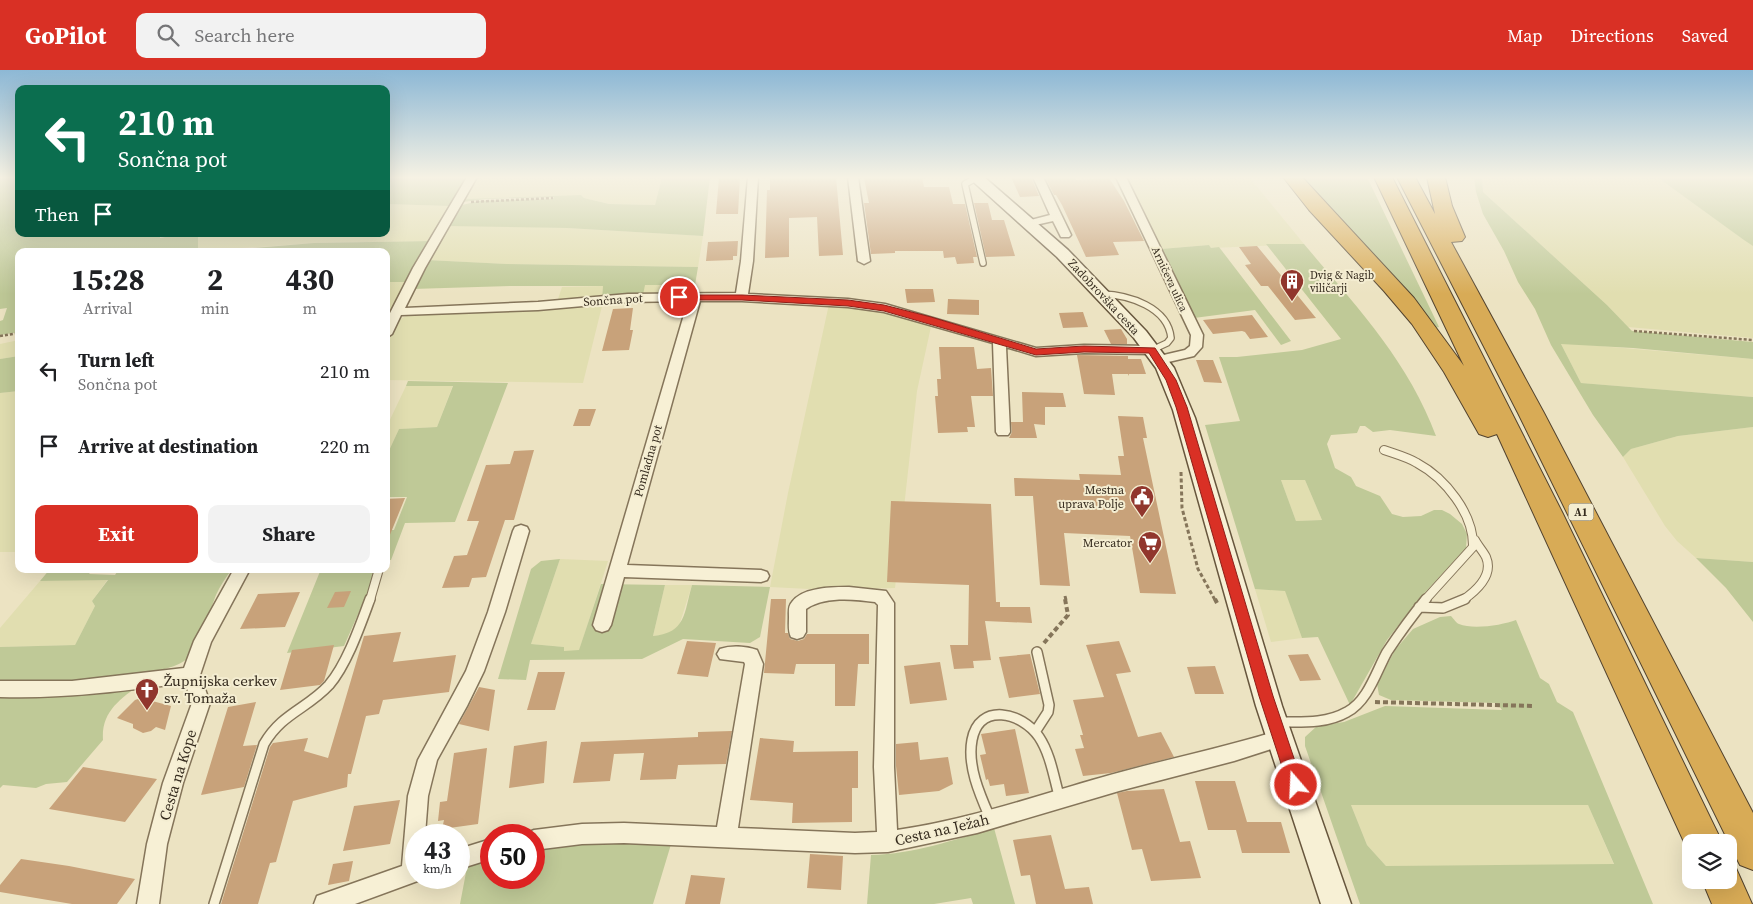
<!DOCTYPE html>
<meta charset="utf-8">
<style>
body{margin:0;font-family:"Source Serif 4",serif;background:#f2f2f2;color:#202124;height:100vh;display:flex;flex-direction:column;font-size:19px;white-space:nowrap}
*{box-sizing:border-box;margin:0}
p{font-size:16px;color:#757577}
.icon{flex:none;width:28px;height:28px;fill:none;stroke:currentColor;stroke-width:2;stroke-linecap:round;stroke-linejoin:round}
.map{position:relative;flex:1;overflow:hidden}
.sheet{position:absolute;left:15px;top:178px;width:375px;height:325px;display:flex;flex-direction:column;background:#fff;border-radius:10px;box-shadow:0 5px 20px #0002}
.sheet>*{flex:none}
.top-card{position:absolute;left:15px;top:15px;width:375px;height:152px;border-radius:10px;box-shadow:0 5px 20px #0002;background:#0b6e4f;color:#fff;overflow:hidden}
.fabs{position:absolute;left:1682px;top:764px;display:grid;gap:10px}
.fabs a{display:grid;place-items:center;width:55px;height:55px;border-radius:10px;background:#fff;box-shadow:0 5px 20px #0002;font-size:25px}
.speed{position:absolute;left:405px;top:754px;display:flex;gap:10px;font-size:25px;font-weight:700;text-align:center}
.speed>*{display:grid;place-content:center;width:65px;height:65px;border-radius:50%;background:#fff;box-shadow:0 5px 20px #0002;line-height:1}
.speed small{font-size:12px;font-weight:400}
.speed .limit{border:8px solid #d22;background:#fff;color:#111}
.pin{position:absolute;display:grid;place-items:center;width:42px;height:42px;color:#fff;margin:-21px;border:2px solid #fff;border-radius:50%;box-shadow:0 1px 5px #0007}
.me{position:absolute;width:55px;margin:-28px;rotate:341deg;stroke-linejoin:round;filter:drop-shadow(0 0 4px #0008)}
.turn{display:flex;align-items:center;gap:18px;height:105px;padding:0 20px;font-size:22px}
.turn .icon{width:65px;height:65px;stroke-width:2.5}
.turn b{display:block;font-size:35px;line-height:42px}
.then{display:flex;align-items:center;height:48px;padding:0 20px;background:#0003;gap:10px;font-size:19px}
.eta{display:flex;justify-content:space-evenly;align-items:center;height:85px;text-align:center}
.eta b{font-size:30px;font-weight:700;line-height:35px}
.cta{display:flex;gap:10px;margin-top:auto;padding:10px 20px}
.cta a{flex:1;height:58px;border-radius:10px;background:#d93025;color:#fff;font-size:20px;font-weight:700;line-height:58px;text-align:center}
.cta a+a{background:#f2f2f2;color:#202124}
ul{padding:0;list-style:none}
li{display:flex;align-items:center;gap:15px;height:75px;padding:0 20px}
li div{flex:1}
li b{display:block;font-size:19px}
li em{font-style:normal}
header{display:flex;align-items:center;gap:30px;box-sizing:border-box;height:70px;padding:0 25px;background:#d93025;color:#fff}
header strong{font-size:24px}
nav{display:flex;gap:28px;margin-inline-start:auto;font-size:18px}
.search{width:350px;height:45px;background:#f2f2f2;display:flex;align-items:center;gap:12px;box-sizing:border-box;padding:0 18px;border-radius:10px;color:#757577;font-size:19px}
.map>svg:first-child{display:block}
.farmland{fill:#e1deb0}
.green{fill:#bfc997;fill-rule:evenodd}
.building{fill:#c8a27a}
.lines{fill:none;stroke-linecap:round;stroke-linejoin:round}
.lane-far2-casing{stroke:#85755a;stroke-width:8}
.lane-far1-casing{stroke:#85755a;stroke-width:10}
.lane-casing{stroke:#85755a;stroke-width:12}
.street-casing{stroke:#85755a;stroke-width:3}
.secondary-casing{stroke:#67563d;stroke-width:3}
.highway-casing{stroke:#53432e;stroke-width:2}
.path-far2{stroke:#85755a;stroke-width:2.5;stroke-dasharray:3 2;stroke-linecap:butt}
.path-far1{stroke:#85755a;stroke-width:3;stroke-dasharray:4 2.5;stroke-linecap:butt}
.path{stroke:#85755a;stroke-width:4;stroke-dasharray:5 3;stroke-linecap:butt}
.lane-far2{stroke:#f7f0d5;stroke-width:5.5}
.lane-far1{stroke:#f7f0d5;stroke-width:8}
.lane{stroke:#f7f0d5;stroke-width:9}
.street{fill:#f7f0d5;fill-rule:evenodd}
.secondary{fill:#f7f0d5;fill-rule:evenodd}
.highway{fill:#d8ab56;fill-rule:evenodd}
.route{fill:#d93025;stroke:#8d1f18}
.labels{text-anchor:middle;stroke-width:4;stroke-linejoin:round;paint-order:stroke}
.far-poi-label{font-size:11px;fill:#352b1e;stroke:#f4edd1;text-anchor:start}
.far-street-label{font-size:11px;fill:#352b1e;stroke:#f4edd1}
.shield{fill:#f4edd1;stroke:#6e6554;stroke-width:1}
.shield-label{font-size:11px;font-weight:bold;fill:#352b1e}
.street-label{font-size:12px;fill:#352b1e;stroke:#f4edd1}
.poi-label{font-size:12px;fill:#352b1e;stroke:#f4edd1;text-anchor:end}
.near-poi-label{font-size:15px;fill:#352b1e;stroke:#f4edd1;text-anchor:start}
.near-street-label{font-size:15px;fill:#352b1e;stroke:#f4edd1}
</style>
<header>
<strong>GoPilot</strong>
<div class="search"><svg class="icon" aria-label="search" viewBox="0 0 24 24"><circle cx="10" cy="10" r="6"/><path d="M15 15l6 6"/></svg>Search here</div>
<nav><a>Map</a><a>Directions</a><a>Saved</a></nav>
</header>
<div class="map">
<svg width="1753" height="834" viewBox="0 0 1753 834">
<rect width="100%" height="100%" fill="#ece3c2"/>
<!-- farmland -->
<path class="farmland" d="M476,107H662L655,135L609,134L584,128L581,125L465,129Z
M1123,107H1249L1304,174L1211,178L1209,175L1161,179Z
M1482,107H1657L1753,176V268L1628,257L1607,235L1483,122Z
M386,134L450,136L452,138L432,171L314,173L198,181V164H386Z
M469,155L567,158L703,166L698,197L507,194L427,190L448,156Z
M386,212H408L394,238L391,239H386Z
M644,215H695L693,225H643Z
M603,216L602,228L557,232L562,217Z
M599,233L602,236L583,313L386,310V273L398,250L415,242Z
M829,234L873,238L932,252L917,321L895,518L829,520L770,517L788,423Z
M19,270V286L0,289V274Z
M1564,273L1753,289V327L1581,313L1561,274Z
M453,315L437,357L399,359L386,387V358L406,316Z
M19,321V482H0V323Z
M1753,357V492L1696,488L1677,471L1665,456L1623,387L1631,379L1678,366Z
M1281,410H1305L1322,450L1296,451Z
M560,489L608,491L579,581H564V577L531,574Z
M108,509L92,531L95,536L75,575L0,577V558L40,511Z
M665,515H692L679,556L668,564L653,566Z
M1255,519L1285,520L1302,568L1271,572Z
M1351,735H1588L1614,795L1386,796L1367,775Z"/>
<!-- green -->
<path class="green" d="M0,107H19V164H160V168L182,164H198V181H19V262L0,265V251L3,250L7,238L0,239Z
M386,107H469L452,138L450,136L386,134Z
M662,107H710L703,166L567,158L448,156L462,135L479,131L553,129L554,127L486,129L463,132L465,129L581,125L584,128L609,134L655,135Z
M1301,107H1367L1439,257L1435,258Z
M1474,107H1482L1483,122L1607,235L1632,261L1753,272V289L1633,278L1561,274L1581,313L1753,327V357L1678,366L1631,379L1623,387L1593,345L1551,275L1535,239L1518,212L1504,181L1483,144L1476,122Z
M1657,107H1753V176L1744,170Z
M432,171L408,212H386V181H216L314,173Z
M1266,174H1304C1355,235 1408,290 1436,366L1390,360L1373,362L1365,356H1360L1357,363L1331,365L1327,374L1335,398L1351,407L1356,416L1380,426L1392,444L1403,447L1421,446L1434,440H1442L1450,444L1462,454L1467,464L1466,478L1418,530L1387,570L1350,635L1318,567L1302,568L1285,521L1255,519L1205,355L1240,351L1219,287H1237L1302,280L1341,269ZM1281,410H1305L1322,450L1296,451Z
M1209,175L1211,178L1219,177L1291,271L1281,275L1255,240L1194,248L1161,179Z
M427,190L507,194L698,197L695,215H645L643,225L602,228L603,216H512L412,219Z
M19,286V321L0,323V289Z
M408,311L508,313L455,452L405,453L391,490H386V460H394L407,427H386V387L399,359L437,357L453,316H406Z
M1696,488L1753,492V552L1726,518Z
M560,489L531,574L564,577V581L579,580L601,514L665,515L653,566C686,563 684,543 692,515L770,517L760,567L750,573L683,569L642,589L530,590L526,610L498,609L531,499L541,491Z
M50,499H93L89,504L115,505L119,499H232C226,507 220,516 216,525C209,543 201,575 188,588C163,612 37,612 0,611V577L75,575L95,536L92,531L108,510L40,511Z
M321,499H375L370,517L344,576L287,583Z
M1451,546C1454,549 1456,553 1459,554C1473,560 1503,555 1516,550L1540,608L1549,614L1557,632L1573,642L1653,834H1360L1305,676V667L1317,656L1344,652L1385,636L1502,640L1497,633L1391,630L1379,625L1377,614L1395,580L1413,559L1440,547ZM1351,735H1588L1614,794L1386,796L1367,775Z
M141,614C120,629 101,642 103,670L67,712L46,714L36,718L3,715L0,718V626C47,630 94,623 141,614Z
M994,758L1015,834H973L971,828L934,834H867L871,785C914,784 953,770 994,758Z
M672,771L653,834H460L468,792L491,785V808H534V776L561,772Z"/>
<!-- building -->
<path class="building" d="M719,107H740L738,144H716Z
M770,107H836L843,185L819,186L817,147L789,148V187L765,188L767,120H770Z
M922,107L924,117H949L953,134H965L977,187H973L974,193L957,194L955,187L944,188L943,181H895V183L871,184L864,133H869L864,108Z
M1011,107H1031L1039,126L1020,127Z
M1045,107H1074L1076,110L1109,108L1124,131L1144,171L1113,172L1119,185L1086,187L1062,135L1056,125H1054Z
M974,133H988L992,150H1004L1015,186L986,187Z
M738,171L737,186H733V190L706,191L708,172Z
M1257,176L1316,248L1295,250L1268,216H1261L1245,195L1251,194L1239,177Z
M905,219H933L935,232L907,233Z
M948,229L979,230V245L947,244Z
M633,238L630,260H633L629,280L602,281L613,239Z
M1083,242L1088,257L1063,258L1059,243Z
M1252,245L1268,267L1250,269L1245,262L1242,261L1213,264L1203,250Z
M1121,259L1127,269V274H1111L1104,260Z
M939,277H974L977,299L991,298L993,326H971L975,357H967L968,362L938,363L935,326H938L937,309H941Z
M1077,285L1128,286V289H1141L1146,304H1129V306L1128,304H1112L1115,325L1084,324Z
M1196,290H1213L1222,313L1204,312Z
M1022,322L1063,323L1066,337H1045V355L1034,354L1037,368H1009L1012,362L1011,352H1023Z
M579,339H596L590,356H573Z
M1118,346L1143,347L1147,368H1143L1176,524L1140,523L1130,466L1064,463L1070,516L1040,515L1033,426H1015L1014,408L1080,410L1079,404L1121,405L1118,386H1124Z
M534,380L514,450H505L486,507L472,508L469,517L442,518L454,486L467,485L479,451H467L486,395L510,394L514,381Z
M405,428L387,472H386V429Z
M891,431L991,434L996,532H1000V537H1030L1032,553L985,551L991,590L973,591L974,598L954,599L950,575H968L969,515L887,512Z
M351,521L344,537L327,538L335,522Z
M300,522L285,557L240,559L258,524Z
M771,529H786L785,563H788L790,569L798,571L804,569L807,564H869V594H858L855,636H835V594H796L794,604L764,603Z
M401,562L393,592L456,585L449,622L383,630L379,644L366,646L351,704H348L347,717L293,731L276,792L270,793L258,834H221L270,677L273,673L308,668L304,681L328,688L364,566Z
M687,571L716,573L708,607L677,604Z
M1119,571L1131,602L1116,604L1138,667L1161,662L1174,687L1111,703L1083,706L1075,679L1084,678L1080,665H1083L1073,630L1104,627L1086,575Z
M334,575L324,611L320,615L280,620L292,580Z
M1030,584L1040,624L1009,628L999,587Z
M1308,584L1321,610L1300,611L1288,585Z
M940,592L947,630L910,634L904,596Z
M1215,596L1224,624H1195L1187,597Z
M538,602H565L555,640H527Z
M479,617L495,620L489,661L459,654Z
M141,628L171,636L165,660L156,657L151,661L143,663L133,658V654L117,648L135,630Z
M256,632L243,676L257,675L244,717L201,725L228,637Z
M1015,659L1029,723L1006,726L1004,714L990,716L988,709L986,710L980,685L986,684L981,664Z
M732,661L726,694L678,695L676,709L640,710L644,683L614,684L610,711L573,713L581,672L698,667V662Z
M760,668L794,671L793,682L858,681V718H852V752L792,753L793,733L750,730Z
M547,671L544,713L509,718L514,676Z
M918,672L920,690L948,687L953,714L939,721L899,725L896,696V674Z
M487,678L478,754L442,759L444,750L438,751L440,732L447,731L454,683Z
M83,697L157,709L125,752L49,739Z
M1195,711H1235L1247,752H1281L1290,783H1242L1236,760H1208Z
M1164,719L1180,772L1190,771L1201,808L1151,811L1142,779L1132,780L1117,723L1127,721Z
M400,730L390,774L343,781L354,736Z
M1051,765L1065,819L1089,817L1093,834H1036L1030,805L1021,806L1013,770Z
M810,784L843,786L841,820L807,818Z
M21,789L69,796L135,809L117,834H72L0,822V815Z
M353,791L349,811L328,815L333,794Z
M691,805L725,808L720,834H685Z"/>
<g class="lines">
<!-- lane-far2 casing -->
<g class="lane-far2-casing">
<path id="lane-far2" d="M976,108L965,114L983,193
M1102,224C1129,225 1168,237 1171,268L1167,273L1152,280"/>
</g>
<!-- lane-far1 casing -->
<g class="lane-far1-casing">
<path id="lane-far1" d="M1384,380C1395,384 1407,387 1417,393C1445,408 1474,444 1473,477L1425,530
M370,530L379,499
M1463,530C1476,521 1494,506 1486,487C1483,481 1478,476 1475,470"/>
</g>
<!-- lane casing -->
<g class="lane-casing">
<path id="lane" d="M1419,537L1443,538L1465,529
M1279,652C1302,652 1326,654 1347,642C1368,631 1376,602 1387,582C1399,564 1412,546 1426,529
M1035,662L1048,642L1049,635L1037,582
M990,748C980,725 967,696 972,670C979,632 1022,642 1039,667C1051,685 1054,709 1060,729
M214,834L264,674C282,643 307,639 329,615C347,594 360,556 370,529"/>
</g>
<!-- street casing -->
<g class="street-casing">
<path id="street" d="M467,107H477L425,198L405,238L538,232L628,224L736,223L741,191L748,107H758L753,191L748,224L848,229L885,234L1036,278L1084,275L1152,276L1158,280L1152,284L1084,283L1036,286L1006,277L1010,362L1008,365H998L996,362L993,273L884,242L848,237L742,231H700L627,495L761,500L767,502L769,506L767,510L761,512L624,507L611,555L608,560L602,562L596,560L593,555L688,231L628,232L538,240L401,245L392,264L386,268V251L413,198Z
M848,107H858L870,191L864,194L858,191Z
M1033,107H1043L1071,165L1069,167H1061L1053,151L1031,156L1026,153L1027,151L1050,145Z
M1116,107H1126L1203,265L1202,277L1194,286L1160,294L1153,290L1155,287L1185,280L1190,276L1191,265Z
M521,455L527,457L529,461L505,542L484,601L467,636L437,690L428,726L425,765H416V808H424L423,809L355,834H314L317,826L402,796L408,726L418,690L466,601L488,542L513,461L515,457Z
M234,499H250L211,572L200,605L210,633L183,713L167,774L159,834H137L147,774L163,713L192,633L185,613C123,621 62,629 0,627V611H72L184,598L194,571Z
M849,517L886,521L894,533V697L897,760C966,750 1030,728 1096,709C1157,691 1220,679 1280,660L1287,662L1289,668L1287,674L1234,691L1119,721L977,763L888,782L855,783L624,773L582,774L534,780V765H526L527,763L534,760L582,754L624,753L717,757L745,594L744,592L720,589L717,584L720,579C731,575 746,576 757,580L763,594L738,758L855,763L877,762L874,697L878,535L875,532C854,529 824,526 806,539V562L803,567L797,569L791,567C788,561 789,555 789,547C789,542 788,536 792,532C803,517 832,517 849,517Z
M491,769V789L459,799V779Z"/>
</g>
<!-- secondary casing -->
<g class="secondary-casing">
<path id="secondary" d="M968,107H984L1068,180L1146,261L1174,298L1195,348L1282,636L1351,834H1321L1256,636L1173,340L1156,298L1134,268L1057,187Z"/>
</g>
<!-- highway casing -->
<g class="highway-casing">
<path id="highway" d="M1283,107H1302L1414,228L1464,296L1374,107H1392L1563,444L1722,772H1691V785H1690L1497,364L1488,367L1479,364L1444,302L1412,254L1384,221L1309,140Z
M1397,107H1415L1435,144L1427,107H1445L1452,136L1465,167L1462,171L1451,172L1544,343L1753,743V800L1740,795L1518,343Z
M1729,794L1735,796L1752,834H1712L1702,810H1729Z"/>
</g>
<!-- path-far2 -->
<path class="path-far2" d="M471,132L553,128
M1634,261L1753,270
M0,266L19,263"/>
<!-- path-far1 -->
<path class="path-far1" d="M1181,402L1182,438L1198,499L1215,530
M1065,526L1066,530"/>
<!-- path -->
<path class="path" d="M1215,529L1217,533
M1044,573L1068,545L1065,529
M1375,632L1534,636"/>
<!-- lane-far2 -->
<use href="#lane-far2" class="lane-far2"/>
<!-- lane-far1 -->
<use href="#lane-far1" class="lane-far1"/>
<!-- lane -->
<use href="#lane" class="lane"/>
<!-- street -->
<use href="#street" class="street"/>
<!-- secondary -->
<use href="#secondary" class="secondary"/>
<!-- highway -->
<use href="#highway" class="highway"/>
</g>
<!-- sky -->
<linearGradient id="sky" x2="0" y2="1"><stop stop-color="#8db8d5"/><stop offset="0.48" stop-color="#f6f2e4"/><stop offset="1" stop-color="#f6f2e4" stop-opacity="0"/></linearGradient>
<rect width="1753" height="224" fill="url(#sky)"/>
<!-- route -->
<path class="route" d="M676,225H742L848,230L884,235L931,247L1036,279L1084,276L1155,278L1176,310L1187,337L1273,626L1303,715L1301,720L1296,722L1291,720L1288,715L1259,626L1176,337L1166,310L1149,283L1084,282L1036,285L884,241L848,236L742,230H679L676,229Z"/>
<!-- icons -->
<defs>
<g id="building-pin" transform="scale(1.25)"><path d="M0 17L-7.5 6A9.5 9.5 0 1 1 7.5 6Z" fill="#91362d" stroke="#f4edd1"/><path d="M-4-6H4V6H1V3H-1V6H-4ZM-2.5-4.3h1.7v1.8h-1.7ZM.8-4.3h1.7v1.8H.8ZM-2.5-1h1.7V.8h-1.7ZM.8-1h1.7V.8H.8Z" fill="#fff"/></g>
<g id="civic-pin" transform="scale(1.25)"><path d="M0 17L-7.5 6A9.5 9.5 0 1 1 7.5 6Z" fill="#91362d" stroke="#f4edd1"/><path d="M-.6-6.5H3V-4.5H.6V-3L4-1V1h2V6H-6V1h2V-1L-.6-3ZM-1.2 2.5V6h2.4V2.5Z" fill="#fff"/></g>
<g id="supermarket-pin" transform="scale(1.25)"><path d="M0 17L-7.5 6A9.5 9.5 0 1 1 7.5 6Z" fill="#91362d" stroke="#f4edd1"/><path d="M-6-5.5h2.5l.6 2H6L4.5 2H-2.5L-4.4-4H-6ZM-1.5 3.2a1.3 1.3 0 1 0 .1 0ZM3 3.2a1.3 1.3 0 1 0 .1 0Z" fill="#fff"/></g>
<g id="church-pin" transform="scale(1.25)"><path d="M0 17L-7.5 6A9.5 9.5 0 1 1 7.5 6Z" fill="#91362d" stroke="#f4edd1"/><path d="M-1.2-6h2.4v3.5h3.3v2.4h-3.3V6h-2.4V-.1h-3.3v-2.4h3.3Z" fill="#fff"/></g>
</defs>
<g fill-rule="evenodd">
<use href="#building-pin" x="1292" y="211"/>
<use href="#civic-pin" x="1142" y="427"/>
<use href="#supermarket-pin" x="1150" y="473"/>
<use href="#church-pin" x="147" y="620"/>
</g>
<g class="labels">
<!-- far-poi labels -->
<g class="far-poi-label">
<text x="1310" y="209">Dvig &amp; Nagib<tspan x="1310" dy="13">viličarji</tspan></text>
</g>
<!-- far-street labels -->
<g class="far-street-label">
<text transform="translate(1170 209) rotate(65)" y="4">Arničeva ulica</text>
</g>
<!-- shield labels -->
<rect class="shield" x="1568.5" y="433.5" width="25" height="17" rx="4"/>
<g class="shield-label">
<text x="1581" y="446">A1</text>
</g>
<!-- street labels -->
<g class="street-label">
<text transform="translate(1104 227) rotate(47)" y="4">Zadobrovška cesta</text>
<text transform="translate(613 230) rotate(-4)" y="4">Sončna pot</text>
<text transform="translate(648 391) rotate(-74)" y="4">Pomladna pot</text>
</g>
<!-- poi labels -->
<g class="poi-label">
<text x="1124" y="424">Mestna<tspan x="1124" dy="14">uprava Polje</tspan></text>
<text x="1132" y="477">Mercator</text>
</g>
<!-- near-poi labels -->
<g class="near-poi-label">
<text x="164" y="616">Župnijska cerkev<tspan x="164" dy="17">sv. Tomaža</tspan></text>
</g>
<!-- near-street labels -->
<g class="near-street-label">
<text transform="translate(178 705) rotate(-73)" y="5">Cesta na Kope</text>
<text transform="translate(942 760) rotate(-13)" y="5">Cesta na Ježah</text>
</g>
</g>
</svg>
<div class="fabs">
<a><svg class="icon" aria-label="layers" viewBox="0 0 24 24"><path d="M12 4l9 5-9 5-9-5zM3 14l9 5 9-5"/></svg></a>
</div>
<div class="speed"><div>43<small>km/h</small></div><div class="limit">50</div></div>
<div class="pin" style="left:679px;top:227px;background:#d93025"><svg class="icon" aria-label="arrive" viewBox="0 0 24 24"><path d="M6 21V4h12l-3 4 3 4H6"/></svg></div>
<svg class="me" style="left:1296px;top:715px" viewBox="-20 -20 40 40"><circle r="17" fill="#d93025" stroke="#fff" stroke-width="3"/><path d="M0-11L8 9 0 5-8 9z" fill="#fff"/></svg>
<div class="top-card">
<div class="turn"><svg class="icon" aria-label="left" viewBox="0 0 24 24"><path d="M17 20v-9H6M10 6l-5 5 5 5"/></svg><div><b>210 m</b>Sončna pot</div></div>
<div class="then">Then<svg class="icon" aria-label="arrive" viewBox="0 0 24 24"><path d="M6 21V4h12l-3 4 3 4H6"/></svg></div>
</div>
<section class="sheet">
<div class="eta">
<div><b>15:28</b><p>Arrival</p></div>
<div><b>2</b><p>min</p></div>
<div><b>430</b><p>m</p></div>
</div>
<ul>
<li><svg class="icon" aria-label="left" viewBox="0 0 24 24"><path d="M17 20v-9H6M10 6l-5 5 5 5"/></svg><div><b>Turn left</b><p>Sončna pot</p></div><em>210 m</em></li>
<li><svg class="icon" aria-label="arrive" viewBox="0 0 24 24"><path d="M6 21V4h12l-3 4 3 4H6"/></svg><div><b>Arrive at destination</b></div><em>220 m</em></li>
</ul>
<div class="cta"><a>Exit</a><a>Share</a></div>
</section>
</div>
